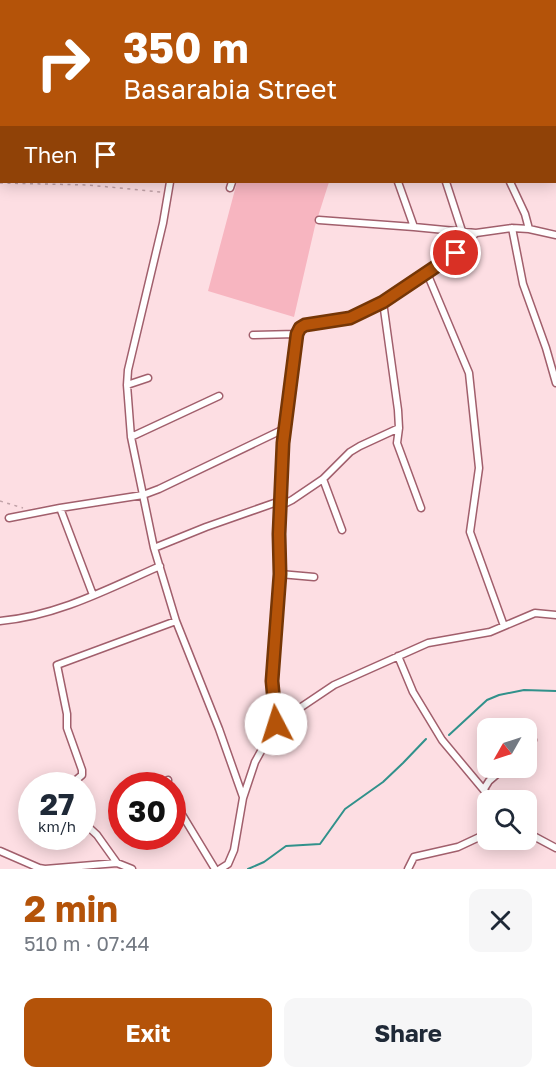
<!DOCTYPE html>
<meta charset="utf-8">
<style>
body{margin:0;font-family:"Golos Text",sans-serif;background:#f6f6f7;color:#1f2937;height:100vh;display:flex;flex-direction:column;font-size:22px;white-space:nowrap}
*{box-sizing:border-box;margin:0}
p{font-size:20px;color:#747a83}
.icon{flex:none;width:33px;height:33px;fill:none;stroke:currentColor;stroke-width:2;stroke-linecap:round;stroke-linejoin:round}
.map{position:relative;height:869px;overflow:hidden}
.panel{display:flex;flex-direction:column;background:#fff;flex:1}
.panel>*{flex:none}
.hud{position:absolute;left:0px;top:0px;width:556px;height:183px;box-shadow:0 3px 15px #0003;background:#b45309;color:#fff;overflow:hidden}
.needle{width:39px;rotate:231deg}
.controls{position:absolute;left:477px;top:718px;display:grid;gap:12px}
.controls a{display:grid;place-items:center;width:60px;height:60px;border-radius:12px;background:#fff;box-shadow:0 3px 15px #0003;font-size:30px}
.speed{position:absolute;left:18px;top:772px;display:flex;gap:12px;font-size:30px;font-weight:700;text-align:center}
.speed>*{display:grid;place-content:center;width:78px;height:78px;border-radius:50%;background:#fff;box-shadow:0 3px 15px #0003;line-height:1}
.speed small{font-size:15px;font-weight:400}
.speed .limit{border:9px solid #d22;background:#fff;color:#111}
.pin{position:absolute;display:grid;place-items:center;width:51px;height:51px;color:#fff;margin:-26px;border:3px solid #fff;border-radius:50%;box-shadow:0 2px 6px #0007}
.me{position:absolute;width:66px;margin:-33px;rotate:355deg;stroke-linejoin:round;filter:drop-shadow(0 0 4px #0008)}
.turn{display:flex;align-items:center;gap:21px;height:126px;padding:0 24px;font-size:27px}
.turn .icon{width:78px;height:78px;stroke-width:2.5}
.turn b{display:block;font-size:42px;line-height:51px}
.then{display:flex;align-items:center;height:57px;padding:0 24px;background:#0003;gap:12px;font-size:22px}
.round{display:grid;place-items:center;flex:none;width:63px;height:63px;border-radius:12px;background:#f6f6f7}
.overview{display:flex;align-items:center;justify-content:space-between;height:102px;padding:0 24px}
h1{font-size:36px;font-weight:700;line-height:45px;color:#b45309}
.cta{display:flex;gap:12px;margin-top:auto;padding:12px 24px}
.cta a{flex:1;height:69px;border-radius:12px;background:#b45309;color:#fff;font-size:24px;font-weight:700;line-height:69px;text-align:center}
.cta a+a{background:#f6f6f7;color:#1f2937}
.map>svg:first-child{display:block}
.green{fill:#f7b5c0}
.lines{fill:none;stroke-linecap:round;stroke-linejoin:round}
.stream{stroke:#31918b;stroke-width:2}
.street-casing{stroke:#a15f6c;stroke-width:9}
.path{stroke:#c0a1a7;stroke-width:1.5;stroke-dasharray:3 4.5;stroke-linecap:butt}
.street{stroke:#fff;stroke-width:6}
.route-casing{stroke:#753606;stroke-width:15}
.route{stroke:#b45309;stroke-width:10}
</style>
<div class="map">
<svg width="556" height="869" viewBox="0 0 556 869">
<rect width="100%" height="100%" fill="#fddee3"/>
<!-- green -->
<path class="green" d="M288,0H390L389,2L287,1Z
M237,182H329L315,226L294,317L208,291Z"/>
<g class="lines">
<!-- stream -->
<path class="stream" d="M449,735L487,700L499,695L524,690L556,691
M248,869L264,862L286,846L320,844L345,809L383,782L403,763L426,739"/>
<!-- street casing -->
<g class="street-casing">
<path id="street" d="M538,0L539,2
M396,2L397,0
M555,33L556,34
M0,164H2
M170,182L163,223L128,370L127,385L131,437L154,548L176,621L219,729L243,797
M398,182L414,227
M446,182L462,231
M510,182L525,214L529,229
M230,188L232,182
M319,220L414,227L476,233
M512,228L523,284L546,348L556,383
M427,273L469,373L479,468L470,532L504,626
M383,302L398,410L399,428L397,443L421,508
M253,335L297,334
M127,385L148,378
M131,437L219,396
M323,479L342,530
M280,506L292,500L323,479L350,452L360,446L399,428
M60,508L93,595
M9,518L60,508L143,495L159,489L286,428
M154,548L206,527L280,501
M280,574L314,577
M0,621C57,616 108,589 160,566
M398,656L413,692L442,740L493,801
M276,724L334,685L428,643L490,632L535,613L556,615
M526,747L533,740
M69,786L82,775V770L67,728V714L57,665L176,621
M167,786L168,780
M484,789L489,781L504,768
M172,798L215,869
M82,821L97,835L117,863
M526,832L556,848
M0,851L39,868L45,869L117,863L132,869
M220,869L228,864L234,850L243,798L255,762L276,724L272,681L280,574L279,534L283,443L297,334L300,328L305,325L350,318L383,302L456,253L476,233L512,228L529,229L556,235
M408,869L414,857L458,847L488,833"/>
</g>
<!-- path -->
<path class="path" d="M262,2V0
M322,2L323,0
M369,2L370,0
M0,183L88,185L161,192
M0,501L23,508"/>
<!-- street -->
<use href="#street" class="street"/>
</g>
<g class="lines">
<!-- route casing -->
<g class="route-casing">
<path id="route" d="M276,724L272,681L280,574L279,534L283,443L297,334L300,328L305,325L350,318L383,302L456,253"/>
</g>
<!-- route -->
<use href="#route" class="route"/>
</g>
</svg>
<div class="controls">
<a><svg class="needle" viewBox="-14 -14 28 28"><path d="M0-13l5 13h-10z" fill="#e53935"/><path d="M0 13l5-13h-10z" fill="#747a83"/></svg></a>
<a><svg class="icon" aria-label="search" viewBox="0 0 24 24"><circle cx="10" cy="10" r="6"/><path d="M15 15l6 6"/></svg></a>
</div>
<div class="speed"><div>27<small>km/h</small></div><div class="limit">30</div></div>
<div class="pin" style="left:456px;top:253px;background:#d93025"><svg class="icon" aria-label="arrive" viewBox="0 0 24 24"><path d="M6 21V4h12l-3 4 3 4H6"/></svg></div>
<svg class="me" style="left:276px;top:724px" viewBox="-20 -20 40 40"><circle r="19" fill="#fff"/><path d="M0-13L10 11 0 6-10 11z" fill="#b45309"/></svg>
<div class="hud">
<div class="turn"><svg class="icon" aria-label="right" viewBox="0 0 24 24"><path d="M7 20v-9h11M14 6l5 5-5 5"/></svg><div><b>350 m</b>Basarabia Street</div></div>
<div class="then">Then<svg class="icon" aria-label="arrive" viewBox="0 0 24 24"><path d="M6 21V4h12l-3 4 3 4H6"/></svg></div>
</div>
</div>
<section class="panel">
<div class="overview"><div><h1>2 min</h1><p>510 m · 07:44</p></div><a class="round"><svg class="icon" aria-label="close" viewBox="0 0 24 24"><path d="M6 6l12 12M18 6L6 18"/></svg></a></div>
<div class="cta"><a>Exit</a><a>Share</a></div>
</section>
